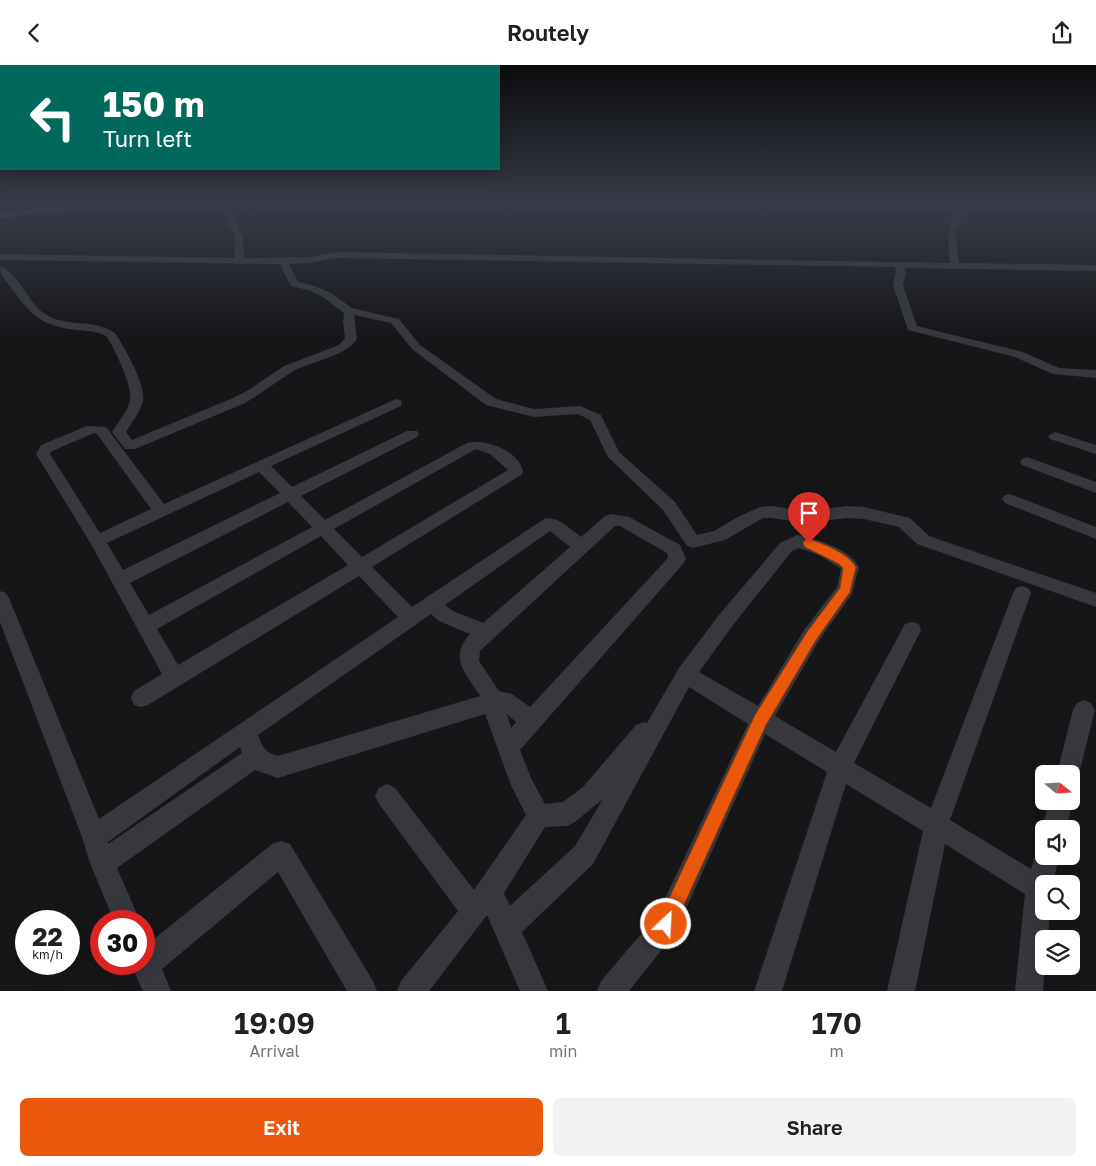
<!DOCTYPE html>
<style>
body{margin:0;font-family:"Golos Text",sans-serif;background:#f2f2f2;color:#202124;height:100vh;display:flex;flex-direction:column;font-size:19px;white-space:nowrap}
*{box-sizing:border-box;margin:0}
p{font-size:16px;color:#757577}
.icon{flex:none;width:28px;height:28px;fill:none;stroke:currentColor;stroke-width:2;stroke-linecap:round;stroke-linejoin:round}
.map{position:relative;height:926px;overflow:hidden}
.panel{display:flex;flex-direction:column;background:#fff;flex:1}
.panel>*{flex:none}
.top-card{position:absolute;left:0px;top:0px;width:500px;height:105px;box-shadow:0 2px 12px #0003;background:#00695c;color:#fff;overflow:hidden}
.needle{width:32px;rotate:108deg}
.fabs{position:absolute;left:1035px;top:700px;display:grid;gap:10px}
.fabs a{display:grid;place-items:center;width:45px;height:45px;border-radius:8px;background:#fff;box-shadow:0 2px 12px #0003;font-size:25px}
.speed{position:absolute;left:15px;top:845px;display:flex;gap:10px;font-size:25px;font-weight:700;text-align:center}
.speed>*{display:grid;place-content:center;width:65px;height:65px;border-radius:50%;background:#fff;box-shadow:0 2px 12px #0003;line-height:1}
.speed small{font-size:12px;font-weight:400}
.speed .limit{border:8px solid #d22;background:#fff;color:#111}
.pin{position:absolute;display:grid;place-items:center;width:42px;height:42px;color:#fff;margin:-51px -21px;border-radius:50% 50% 50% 0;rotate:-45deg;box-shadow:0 0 5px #0007}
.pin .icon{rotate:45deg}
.me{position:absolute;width:55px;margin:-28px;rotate:25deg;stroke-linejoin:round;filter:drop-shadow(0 0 4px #0008)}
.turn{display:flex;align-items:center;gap:18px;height:105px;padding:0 20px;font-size:22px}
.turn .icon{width:65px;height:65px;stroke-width:2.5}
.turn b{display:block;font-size:35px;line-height:42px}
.eta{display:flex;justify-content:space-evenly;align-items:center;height:85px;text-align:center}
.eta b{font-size:30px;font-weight:600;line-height:35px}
.primary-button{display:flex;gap:10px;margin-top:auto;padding:10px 20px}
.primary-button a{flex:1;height:58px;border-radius:8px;background:#ea580c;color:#fff;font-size:20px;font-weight:600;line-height:58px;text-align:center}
.primary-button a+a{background:#f2f2f2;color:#202124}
header{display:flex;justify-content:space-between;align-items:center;height:65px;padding:0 20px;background:#fff;font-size:22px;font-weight:600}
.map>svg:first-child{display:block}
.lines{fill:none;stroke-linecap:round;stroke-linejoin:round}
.minor{fill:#37383d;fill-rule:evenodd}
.major{fill:#53555c;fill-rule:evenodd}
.route{fill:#ea580c;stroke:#983908}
</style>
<header><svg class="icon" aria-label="back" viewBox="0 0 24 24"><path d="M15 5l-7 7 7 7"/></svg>Routely<svg class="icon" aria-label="share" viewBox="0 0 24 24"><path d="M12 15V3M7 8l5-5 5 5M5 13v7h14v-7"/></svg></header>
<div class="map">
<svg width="1096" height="926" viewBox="0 0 1096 926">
<rect width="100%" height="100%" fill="#161618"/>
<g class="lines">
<!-- minor -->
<path class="minor" d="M227,142H236L231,146L243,172L244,193L309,192L336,187L950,198C948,176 942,142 975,142L961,153L955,166L959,198L1096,200V206L904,203L906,207L903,220L917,261L1023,287L1059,303L1096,305V313L1053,309L1015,292L908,265L893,220L896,207L895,202L336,193L309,198L289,199L298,217L315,221L331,228L352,243L399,254L420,280L496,334L534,344L580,341L601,350L619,387L675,437L697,470L714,466L736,453L760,442L771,441L806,446L847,441L864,442L910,453L929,471L1096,528V542L917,479L899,462L864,454L847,453L806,458L771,453H763L725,475L693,483L687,481L663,445L608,392L590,355L578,349L534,352L486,340L412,284L391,258L354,250L357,274C342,294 312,295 292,307C275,317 260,330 243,339L135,384H125L112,367C118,357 127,347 130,336C133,321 115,285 107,272C98,266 88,266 77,265C43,261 32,252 12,224C6,215 0,212 0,201C18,207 28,238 45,249C66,263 94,253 115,268C124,281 146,320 143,336C140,347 132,357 126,367L132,375L233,333L247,326L284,301L339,280L345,273L343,256L344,248L323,232L308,225L291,221L280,199L0,195V189L234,193L235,172L223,145Z
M1088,142H1096V144H1089Z
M396,334L401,335L402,338L401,341L271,401L292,422L407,366H417L419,369L417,372L301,431L325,455L467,378C486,373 520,386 523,407L521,410L372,502L412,542L544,454C557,450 571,465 581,472L605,451L611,449L629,452L680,480L686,494L683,499L520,685L531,713L545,739L563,737L583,722L636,660L644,657L647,658L679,603L719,550L780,478L797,470C817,475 848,482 859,502L852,529L818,577L775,651L836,687L905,559L912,557L919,559L921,565L854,698L931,743L1013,528L1016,523L1022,521L1028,523L1031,528L950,755L1031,804L1038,782L1044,780V791H1059L1053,819H1044V846H1050L1048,874H1044L1045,901L1043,926H1015L1025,829L945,779L915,926H887L923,766L846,719L782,926H754L827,707L765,669L675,868L629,926H597L601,916L657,850L748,659L689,622L593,799L522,867L548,926H520L487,850L429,926H397L401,916L458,846L379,739L375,731L379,723L387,719L395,723L474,825L526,750L511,720L485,649L278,713L255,705L117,803L140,856H114L90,798L82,772L0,557V526L6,528L9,533L99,754L398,552L359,511L148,640L141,642L134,640L131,633L134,626L162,609L91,479L36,389L41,380L87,361L106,362L164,439ZM94,368L97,369L151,444L100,468L50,389L52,386ZM476,384L490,389L508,405L362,492L334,464ZM259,407L280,428L123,505L107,478ZM288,437L312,462L149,550L130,518ZM615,461H620L667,488L668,493L530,642L512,629L499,626L479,596L480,586ZM550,466L570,482L483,558L453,546L445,540ZM321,471L348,500L178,600L157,564ZM799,483L819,490L841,504L837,522L804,565L758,641L699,607L733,560L792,486ZM431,549L439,556L470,569C448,594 466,608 480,631L278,691C266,688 262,682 258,670ZM507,649L516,657L511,663ZM240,682L242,688L108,779V777ZM603,734L575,781L510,841L504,828L545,762L567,761L575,757Z
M1055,367L1096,380V389L1050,374L1048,371Z
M1027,392L1096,417V428L1022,400L1020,397L1022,394Z
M1010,429L1096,462V474L1005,438L1002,434L1005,430Z
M1084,635L1091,638L1095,645L1079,709L1076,717L1071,719V709H1057L1073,645L1077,638Z
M1071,733L1073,736L1066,764H1044V768L1042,764L1049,736H1071Z
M281,776L290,779L373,916L377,926H347L278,807L162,904L171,926H143L131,900L144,899V882L272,779Z"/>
<!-- major -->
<path class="major" d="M42,142H67L62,145L0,153V147Z"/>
</g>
<!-- sky -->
<linearGradient id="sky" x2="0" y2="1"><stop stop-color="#0c0c0d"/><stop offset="0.52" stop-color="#363c48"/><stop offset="1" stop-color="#363c48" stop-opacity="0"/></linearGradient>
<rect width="1096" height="271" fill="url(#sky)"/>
<!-- route -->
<path class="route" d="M809,474C824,479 848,488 856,502L850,527L816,575L766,660L672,866L666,868L659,866L657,859L755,650L807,567L840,523L843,503L839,499L805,482L803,478L805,475Z"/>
</svg>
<div class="fabs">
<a><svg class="needle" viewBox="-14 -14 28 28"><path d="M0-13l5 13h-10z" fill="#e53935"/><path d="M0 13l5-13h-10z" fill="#757577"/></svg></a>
<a><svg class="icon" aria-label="sound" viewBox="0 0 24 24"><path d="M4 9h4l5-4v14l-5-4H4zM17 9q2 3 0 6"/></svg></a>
<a><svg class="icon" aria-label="search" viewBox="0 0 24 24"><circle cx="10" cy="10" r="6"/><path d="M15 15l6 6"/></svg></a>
<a><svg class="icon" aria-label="layers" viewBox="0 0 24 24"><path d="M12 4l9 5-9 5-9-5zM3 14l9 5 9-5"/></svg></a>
</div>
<div class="speed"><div>22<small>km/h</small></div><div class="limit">30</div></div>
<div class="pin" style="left:809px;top:478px;background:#d93025"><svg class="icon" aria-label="arrive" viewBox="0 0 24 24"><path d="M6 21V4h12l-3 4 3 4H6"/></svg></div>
<svg class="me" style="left:666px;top:859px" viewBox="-20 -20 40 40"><circle r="17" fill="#ea580c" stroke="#fff" stroke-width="3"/><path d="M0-11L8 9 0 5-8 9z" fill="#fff"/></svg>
<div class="top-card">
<div class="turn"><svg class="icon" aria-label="left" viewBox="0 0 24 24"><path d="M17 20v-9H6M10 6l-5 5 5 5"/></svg><div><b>150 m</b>Turn left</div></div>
</div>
</div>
<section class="panel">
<div class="eta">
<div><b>19:09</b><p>Arrival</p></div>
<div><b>1</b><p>min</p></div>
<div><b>170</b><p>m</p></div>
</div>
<div class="primary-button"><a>Exit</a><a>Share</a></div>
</section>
